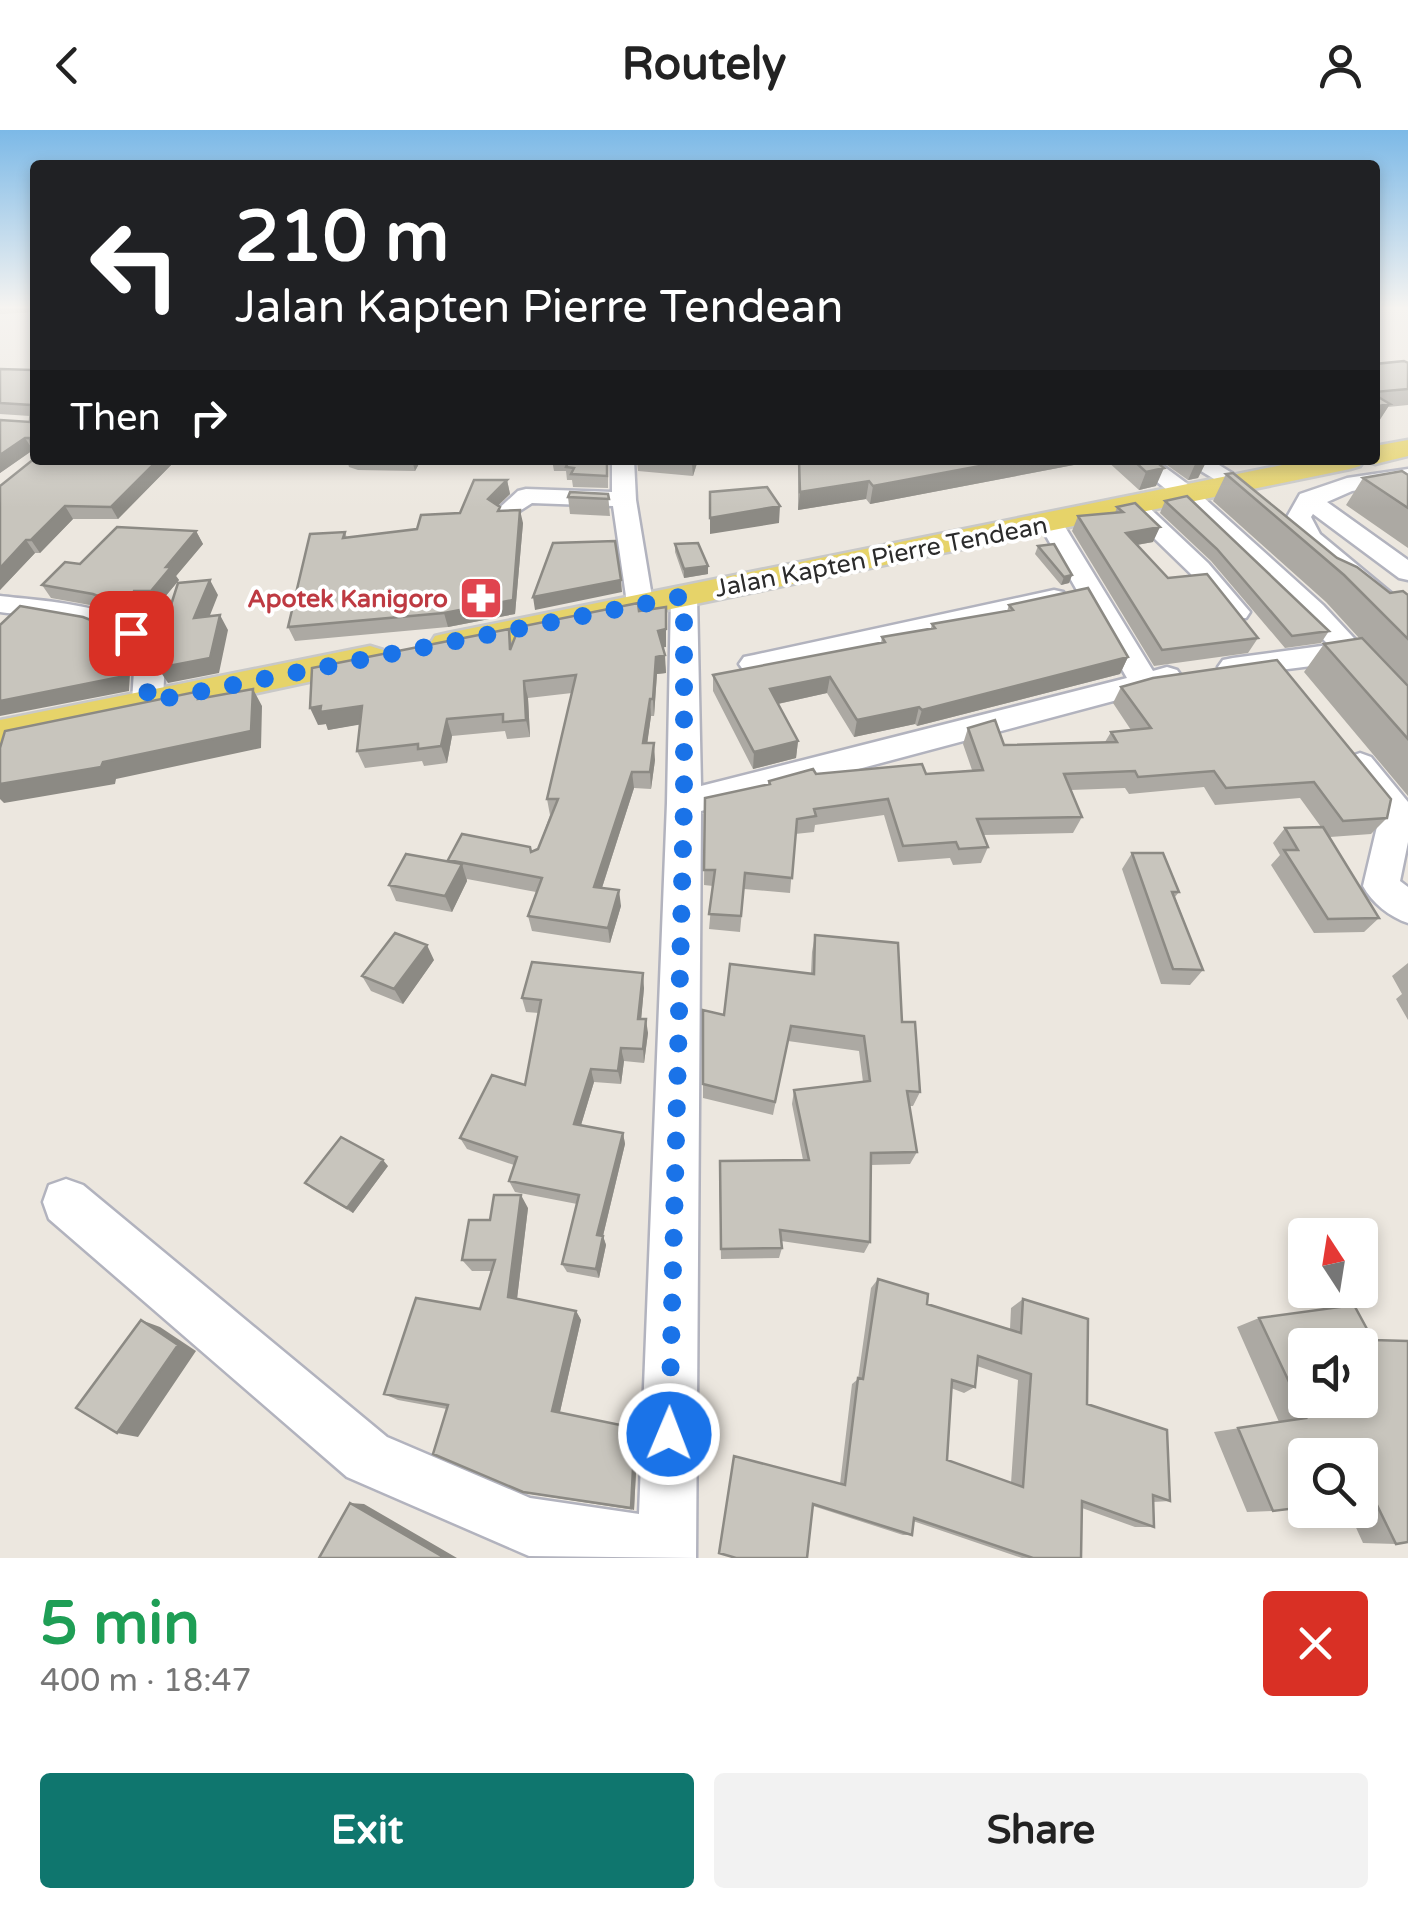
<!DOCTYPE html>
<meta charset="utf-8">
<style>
body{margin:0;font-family:"Varela Round",sans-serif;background:#f2f2f2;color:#222;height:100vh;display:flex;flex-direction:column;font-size:38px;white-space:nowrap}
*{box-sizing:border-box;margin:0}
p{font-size:32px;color:#767676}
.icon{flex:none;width:55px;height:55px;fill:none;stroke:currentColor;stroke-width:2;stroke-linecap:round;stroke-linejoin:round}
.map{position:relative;height:1428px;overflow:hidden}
.panel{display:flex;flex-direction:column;background:#fff;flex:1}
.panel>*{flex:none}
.banner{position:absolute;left:30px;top:30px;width:1350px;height:305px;border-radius:10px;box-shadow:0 5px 15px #0003;background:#202124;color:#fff;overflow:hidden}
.needle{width:65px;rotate:348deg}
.controls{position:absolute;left:1288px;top:1088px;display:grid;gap:20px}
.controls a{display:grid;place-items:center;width:90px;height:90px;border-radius:10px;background:#fff;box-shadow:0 5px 15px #0003;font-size:50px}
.pin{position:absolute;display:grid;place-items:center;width:85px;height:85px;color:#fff;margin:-42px;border-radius:20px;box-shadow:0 5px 15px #0006}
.me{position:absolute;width:110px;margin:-55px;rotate:1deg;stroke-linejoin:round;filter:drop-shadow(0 0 8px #0008)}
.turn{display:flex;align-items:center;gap:35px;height:210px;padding:0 40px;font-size:45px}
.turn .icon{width:130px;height:130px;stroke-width:2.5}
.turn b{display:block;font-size:70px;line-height:85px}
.then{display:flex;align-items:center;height:95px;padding:0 40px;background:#0003;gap:20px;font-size:38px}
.round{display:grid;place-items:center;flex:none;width:105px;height:105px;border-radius:10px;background:#f2f2f2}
.headline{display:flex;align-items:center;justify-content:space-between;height:170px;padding:0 40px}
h1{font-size:60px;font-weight:700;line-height:75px;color:#1e9e55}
.cta{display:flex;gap:20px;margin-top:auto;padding:20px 40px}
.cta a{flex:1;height:115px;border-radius:10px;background:#0f766e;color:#fff;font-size:40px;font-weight:700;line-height:115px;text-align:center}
.cta a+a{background:#f2f2f2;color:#222}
header{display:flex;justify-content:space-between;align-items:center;height:130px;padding:0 40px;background:#fff;font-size:45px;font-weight:700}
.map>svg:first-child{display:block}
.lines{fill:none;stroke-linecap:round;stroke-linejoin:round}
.minor-casing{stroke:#b2b3be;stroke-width:5}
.major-casing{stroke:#c8c8c8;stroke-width:5}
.minor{fill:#fff;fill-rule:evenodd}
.major{fill:#e6d369;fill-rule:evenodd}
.wall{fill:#aca9a3;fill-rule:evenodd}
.shaded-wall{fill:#8c8a84}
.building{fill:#c8c5bd;stroke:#8c8a84;stroke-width:2.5;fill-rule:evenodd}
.route{stroke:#1a73e8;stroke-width:18;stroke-dasharray:0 32.4}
.labels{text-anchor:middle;stroke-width:8;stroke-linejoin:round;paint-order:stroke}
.far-street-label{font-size:25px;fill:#2b2b2b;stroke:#fff}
.far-health-label{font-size:25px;font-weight:bold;fill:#be3a42;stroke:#fff;text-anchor:end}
</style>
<header><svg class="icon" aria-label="back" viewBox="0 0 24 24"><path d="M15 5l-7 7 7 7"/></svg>Routely<svg class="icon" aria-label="person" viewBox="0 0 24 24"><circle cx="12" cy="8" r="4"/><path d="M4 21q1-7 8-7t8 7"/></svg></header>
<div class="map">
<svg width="1408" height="1428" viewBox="0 0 1408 1428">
<rect width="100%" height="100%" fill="#ece7df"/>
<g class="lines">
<!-- minor casing -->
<g class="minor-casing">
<path id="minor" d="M612,330H634L636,370L653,473L640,481L627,473L613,376L532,373L507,389L495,382L518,361L526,359L612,362Z
M1130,330H1155L1193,358L1323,475L1408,566V595L1397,592L1343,532L1233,546L1223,544L1218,537L1223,530L1233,528L1329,515L1177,368Z
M1183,330H1211L1248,353L1237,360L1229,358Z
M1408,339V353L1352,361L1327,372L1408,430V450L1399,448L1313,384L1311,387L1320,404L1408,477V499L1398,497L1300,413L1287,387L1300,364L1347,348Z
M1133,368L1141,370L1208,433L1250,482L1246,488H1226L1190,443L1125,380L1121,375Z
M1050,385L1062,392L1153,541L1167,537L1177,540L1182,547L1177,554L701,681L696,1428L529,1426L347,1347L49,1089L43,1072L49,1055L66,1049L83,1055L387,1307L530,1368L639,1384L667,673L671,466L684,458L697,466L701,656L1127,548L1038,392Z
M1054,460L1063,462L1067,468L1063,474L754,543L744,541L739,534L744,527L754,525Z
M0,466C48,472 165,475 164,541C164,554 164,568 158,579H136L132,572L135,525C116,489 36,487 0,482Z
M1360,623L1371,627L1408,672V712L1400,751L1408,757V793C1390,787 1372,773 1363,756L1380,684L1344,635L1349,627Z"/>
</g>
<!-- major casing -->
<g class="major-casing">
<path id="major" d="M1408,310V326L1375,334L1364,330H1375V316Z
M1307,330H1364L1360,336L1350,339L448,525L435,522L430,514L435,506L448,503Z
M370,516L383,520L389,528L383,536L0,618V590Z"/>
</g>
<!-- minor -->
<use href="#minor" class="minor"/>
<!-- major -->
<use href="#major" class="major"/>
</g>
<!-- wall -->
<path class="wall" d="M0,178H35V182L0,184Z
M1408,233V275L1388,277L1379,291L1375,292V234Z
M35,237V320H33L0,343V290L30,292V286L0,284V239L33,240Z
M35,330H176L118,389H73L40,423H35L0,460V356Z
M347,330H421L415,341L358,340L349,337Z
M552,330H608V358L573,357L572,350H567L566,341H554Z
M637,330H698L693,346L638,341Z
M798,330H1100L870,374L866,369L798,380Z
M1106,330H1154L1156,356L1139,360Z
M1160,330H1207L1198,348L1188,350Z
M1226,344L1337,428L1390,463L1408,465V666L1304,542L1324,514L1359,508L1326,472L1213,371Z
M1408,345V418L1346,375L1363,348Z
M507,350L510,364L498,376L500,380L523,393L515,484L448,497L295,511L288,497L345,402L347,408L417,399L460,383Z
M608,364L610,386L570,384L568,367Z
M1165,371L1329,501L1321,513L1285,518L1211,431L1160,383Z
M1117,377L1153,412L1137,415L1168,448L1258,508L1248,523L1154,536L1072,401L1078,386L1115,383Z
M196,401L203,414L176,446L179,450L159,474H142L135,491L101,477L51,468L42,455L80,434Z
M675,414L708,444L684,448L675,422Z
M1038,416L1072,445L1069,453L1061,455L1035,424Z
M1009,475L1128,527L1120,544L917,596L915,594L854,607L827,563L778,574L798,611L796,628L753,639L713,561V545L881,513L882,507L931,498L932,494L1007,481Z
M666,477V517H663L666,543L657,544L654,586H651L647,613L655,630L651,659L634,658L602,758L621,776L610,813L532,801L528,786L536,762L467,749V751L452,782L396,771L389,755L449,732L448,730L530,717L532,722L538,719L550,685L547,669L572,563L528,568L530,607L507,609L505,601L452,606L447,633L424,636L422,631L365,638L357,621L360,594L328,600L326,594L318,595L509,499L512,514L639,481Z
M1121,557L1387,688L1371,704L1330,707L1379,788L1364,802L1314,803L1271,735L1280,725L1273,713L1285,698L1321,697L1300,668L1215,675L1204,657L1129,664L1125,658L1071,660L1082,687L1073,703L983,705L988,717L981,733L953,735L950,728L898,732L884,685L815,695L814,702L795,704L790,763L744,759L740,802L709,799L713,756L704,755L705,668L768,654L769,651L816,644H926L972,640L963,614L968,598L1004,615L1105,612L1111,602L1131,600L1113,573Z
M1132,723L1179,762L1175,767L1203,840L1190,855L1161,854L1122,739Z
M815,805L902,892L920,962L913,976H909L917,1022L910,1034L871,1035L870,1112L864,1123L781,1111L782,1118L779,1128L721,1129L719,1043L803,1030L792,974L794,960L863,952L859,921L788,911L773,985L703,968V880L724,885L811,843L812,822Z
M434,830L403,874L371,861L362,846Z
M1408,833V890L1396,869L1402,864L1392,846Z
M644,858L641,889L648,903L644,933L624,931L621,954L594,952L581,995L623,1003L625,1014L603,1106L606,1115L599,1148L567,1142L562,1134L577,1074L515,1062L509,1051L514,1035L467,1019L460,1008L525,955L539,883L526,882L522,868Z
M388,1036L353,1083L312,1059L305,1053Z
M528,1078L517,1169L576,1181L581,1190L560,1282L638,1303L634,1380L531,1364L447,1279L398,1270L384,1264L480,1179L492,1141H472L462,1130L490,1090Z
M878,1149L927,1174L1010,1199L1011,1178L1023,1169L1087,1274L1170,1371L1153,1372L1154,1397H1135L1082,1378L1081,1428H1022L913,1391L912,1405H903L813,1376L719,1423L733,1329L840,1354L852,1254L858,1249L871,1158ZM977,1236L1018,1250L1011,1353L947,1330L951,1258L964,1263L975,1257Z
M1354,1175L1396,1414L1363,1413L1348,1380H1360V1325L1273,1381L1247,1382L1214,1302L1279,1292L1237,1197L1259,1188Z"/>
<!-- shaded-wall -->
<path class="shaded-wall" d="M1390,274L1379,291L1375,292V280L1378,276Z
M25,308L33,320L0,343V325Z
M158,330H176L118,389L111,377Z
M412,330H421L415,341Z
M694,330H698L693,346L692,334Z
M1012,330H1100L870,374L873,356Z
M1207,330L1198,348L1188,350L1196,332Z
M1164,338L1156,356L1139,360L1146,342Z
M507,350L510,364L491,382L488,369Z
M869,351L866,369L798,380L800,362Z
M65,376L73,389L40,423L31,410Z
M780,376L779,393L710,404V388Z
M520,380L523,393L515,484L448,497L444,483Z
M1160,397L1153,412L1119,418L1126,403Z
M196,401L203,414L176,446L179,450L159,474L151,461L166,437Z
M26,410L35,423L0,460V438Z
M708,436V444L684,448V439Z
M1072,445L1069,453L1061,455L1064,447Z
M210,450L218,465L203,503L194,488Z
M621,450L622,462L535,480L533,467Z
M134,461L142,474L135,491L127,478Z
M666,477V517L659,518L658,501Z
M220,485L228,500L219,543L168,553L158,538Z
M123,513L131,526L129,561L0,586V571Z
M665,525L666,543L657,544L654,586L653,569L656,527Z
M1128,527L1120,544L917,596L922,580Z
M830,547L827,563L768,576L770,559Z
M524,551L528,568L530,607L526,590Z
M253,559L262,576L261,618L116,649L115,654L4,673L0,669V654L103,632Z
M650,569L651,586L645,630L643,613Z
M321,576H362L369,593L328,600L326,594L318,595L310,578Z
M919,577L915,594L854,607L857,590Z
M447,589L452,606L447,633L441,616Z
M798,611L796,628L753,639L754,622Z
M654,613L655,630L651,659L650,642Z
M632,642L634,658L597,773L594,757Z
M462,734L467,751L452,782L445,766Z
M619,760L621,776L610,813L608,798Z
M427,815L434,830L403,874L394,859Z
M643,843L644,858L640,902L638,889Z
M646,889L648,903L644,933L643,919Z
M621,918L624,931L621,954L618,941Z
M591,939L594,952L578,1005L574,994Z
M623,1003L625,1014L601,1114L597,1105Z
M383,1030L388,1036L353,1083L347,1078Z
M521,1065L528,1078L516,1177L508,1167Z
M603,1106L606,1115L599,1148L596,1139Z
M576,1181L581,1190L559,1286L552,1281Z
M141,1190L160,1197L196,1221L138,1307L117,1303Z
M635,1298L638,1303L634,1380L631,1378Z
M350,1373L364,1374L457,1428H445Z"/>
<!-- building -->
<path class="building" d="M1404,231L1408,233V259L1375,262V234Z
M35,237V314H31L30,308H25L0,325V290L30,292L31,275L0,273V239L33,240Z
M1375,265L1390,274L1378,276L1382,278L1375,280Z
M35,328V330H158L111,377L65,376L31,410H26L0,438V356Z
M569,330H607V346L571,344L574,338L566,337Z
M649,330H694L692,334Z
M799,330H1012L873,356L869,351L800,362Z
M1133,330H1154L1164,338L1146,342Z
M1402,341L1408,345V378L1363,348Z
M1233,343L1337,428L1357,437L1390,463L1403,461L1408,465V509L1344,445L1226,344Z
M474,350H507L488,369L500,377L498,381L520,380L513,470L444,483L288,497L310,404L345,402L343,408L417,399L421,385L460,383Z
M767,357L780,376L710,388V362Z
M570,362L608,364L609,369L568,367Z
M1187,366L1329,501L1292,506L1217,419L1165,371Z
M1135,373L1160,397L1126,403L1168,448L1207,444L1258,508L1162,520L1078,386L1123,382L1117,377Z
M117,397L196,401L166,437H171L151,461H134L127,478L93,464L42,455L65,432L80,434Z
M615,411L621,450L533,467L553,413Z
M698,413L708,436L684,439L675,414Z
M1054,414L1072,445L1064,447L1038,416Z
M210,450L194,488L220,485L210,528L158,538L152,501L163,500L178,453Z
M1088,458L1128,527L922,580L919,577L857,590L830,547L770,559L798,611L754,622L713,545L885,512L882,507L935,498L932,494L1013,480L1009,475Z
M638,473L639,481L666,477V499L658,501L665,525L656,527L653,569H650L643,613H654L650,642H632L594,757L619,760L608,798L528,786L542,748L448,730L462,704L530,717L531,722L538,719L558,669H547L576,545L524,551L526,590L503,592V584L447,589L441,616L418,619V614L357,621L362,576L320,582L321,576L310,578L312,538L509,499L510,520L519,497Z
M20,476L83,487L101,494L123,513L120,547L0,571V495Z
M1362,508L1408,556V609L1324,514Z
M1277,530L1391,669L1387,688L1343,691L1314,652L1226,658L1214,641L1138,647L1135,641L1064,644L1082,687L977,689L988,717L959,719L956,712L903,716L888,669L814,679L816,686L797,689L792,748L745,743L741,786L709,784L715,740H704L705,668L770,654L769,651L813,639L816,644L922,634L926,644L983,640L968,598L995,590L1004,615L1117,612L1111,602L1151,598L1121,557L1153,548Z
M253,559L251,601L103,632L101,637L0,654V618L5,601L200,561L198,569Z
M1323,697L1379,788L1328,789L1284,720H1298L1285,698Z
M1132,723H1163L1179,762H1172L1203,840L1173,839Z
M406,724L462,734L445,766L389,755Z
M395,803L427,815L394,859L362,846Z
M815,805L898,813L902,892H915L920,962L907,961L917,1022L871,1023L870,1112L780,1100L782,1118L721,1119L720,1031L809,1030L794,960L870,951L864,906L791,896L775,972L703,954V880L724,885L730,834L814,844Z
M532,832L643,843L638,889H646L643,919L621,918L618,941L591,939L574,994L623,1003L597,1105L603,1106L596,1139L562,1134L579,1065L509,1051L517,1027L460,1008L492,945L525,955L541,870L522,868Z
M341,1007L383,1030L347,1078L305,1053Z
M494,1065H521L508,1167L576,1181L552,1281L635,1298L631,1378L523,1362L433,1324L448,1275L384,1264L416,1168L480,1179L495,1130H462L469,1090H490Z
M878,1149L928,1164L927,1174L1021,1203L1023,1169L1088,1189L1087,1274L1167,1300L1170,1371L1153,1365L1154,1397L1082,1371L1081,1428H1033L914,1388L912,1405L813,1374L807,1428H736L719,1423L734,1326L845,1355L858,1248L863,1249ZM978,1226L1031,1244L1023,1357L947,1330L952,1250L975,1257Z
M1354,1175L1373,1210L1408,1211V1412L1396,1414L1373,1367L1360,1369V1325H1305V1377L1273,1381L1238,1298L1306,1288L1259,1188ZM1305,1215H1360V1270H1305Z
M141,1190L178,1215L117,1303L76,1278Z
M350,1373L445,1428H319Z"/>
<!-- sky -->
<linearGradient id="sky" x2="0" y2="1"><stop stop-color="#7cb9e7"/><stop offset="0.47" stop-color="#f6f4f1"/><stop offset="1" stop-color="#f6f4f1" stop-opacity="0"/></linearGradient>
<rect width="1408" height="378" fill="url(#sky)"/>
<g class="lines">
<!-- route -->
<path class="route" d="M131,503C154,522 148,544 147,572L684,466V673L669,1304"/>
</g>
<!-- icons -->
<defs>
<g id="pharmacy-square" transform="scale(2.25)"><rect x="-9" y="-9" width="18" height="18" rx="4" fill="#e0444e" stroke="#fff"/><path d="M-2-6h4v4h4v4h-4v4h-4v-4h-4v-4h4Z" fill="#fff"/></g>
</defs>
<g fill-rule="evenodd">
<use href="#pharmacy-square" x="481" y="468"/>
</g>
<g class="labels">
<!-- far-street labels -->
<g class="far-street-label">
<text transform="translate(881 426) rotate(-11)" y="9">Jalan Kapten Pierre Tendean</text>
</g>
<!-- far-health labels -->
<g class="far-health-label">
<text x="448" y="477">Apotek Kanigoro</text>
</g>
</g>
</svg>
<div class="controls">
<a><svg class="needle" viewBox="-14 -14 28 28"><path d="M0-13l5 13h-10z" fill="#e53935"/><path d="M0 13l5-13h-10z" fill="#767676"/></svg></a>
<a><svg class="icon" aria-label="sound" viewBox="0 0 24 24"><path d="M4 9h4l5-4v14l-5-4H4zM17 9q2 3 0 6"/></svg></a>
<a><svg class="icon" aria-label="search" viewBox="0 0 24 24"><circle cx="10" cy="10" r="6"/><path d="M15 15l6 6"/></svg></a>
</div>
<div class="pin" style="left:131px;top:503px;background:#d93025"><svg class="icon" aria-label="arrive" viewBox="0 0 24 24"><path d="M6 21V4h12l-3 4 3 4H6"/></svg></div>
<svg class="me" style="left:669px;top:1304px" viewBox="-20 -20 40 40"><circle r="17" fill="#1a73e8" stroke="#fff" stroke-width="3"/><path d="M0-11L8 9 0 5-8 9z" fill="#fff"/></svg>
<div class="banner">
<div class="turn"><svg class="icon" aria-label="left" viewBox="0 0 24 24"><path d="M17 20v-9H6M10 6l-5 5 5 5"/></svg><div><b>210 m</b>Jalan Kapten Pierre Tendean</div></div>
<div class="then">Then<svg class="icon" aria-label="right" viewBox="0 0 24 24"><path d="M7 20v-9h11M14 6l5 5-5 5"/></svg></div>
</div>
</div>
<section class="panel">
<div class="headline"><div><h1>5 min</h1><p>400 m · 18:47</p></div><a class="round" style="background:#d93025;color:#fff"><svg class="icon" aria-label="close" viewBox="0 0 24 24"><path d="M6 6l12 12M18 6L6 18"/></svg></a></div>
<div class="cta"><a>Exit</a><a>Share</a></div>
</section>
